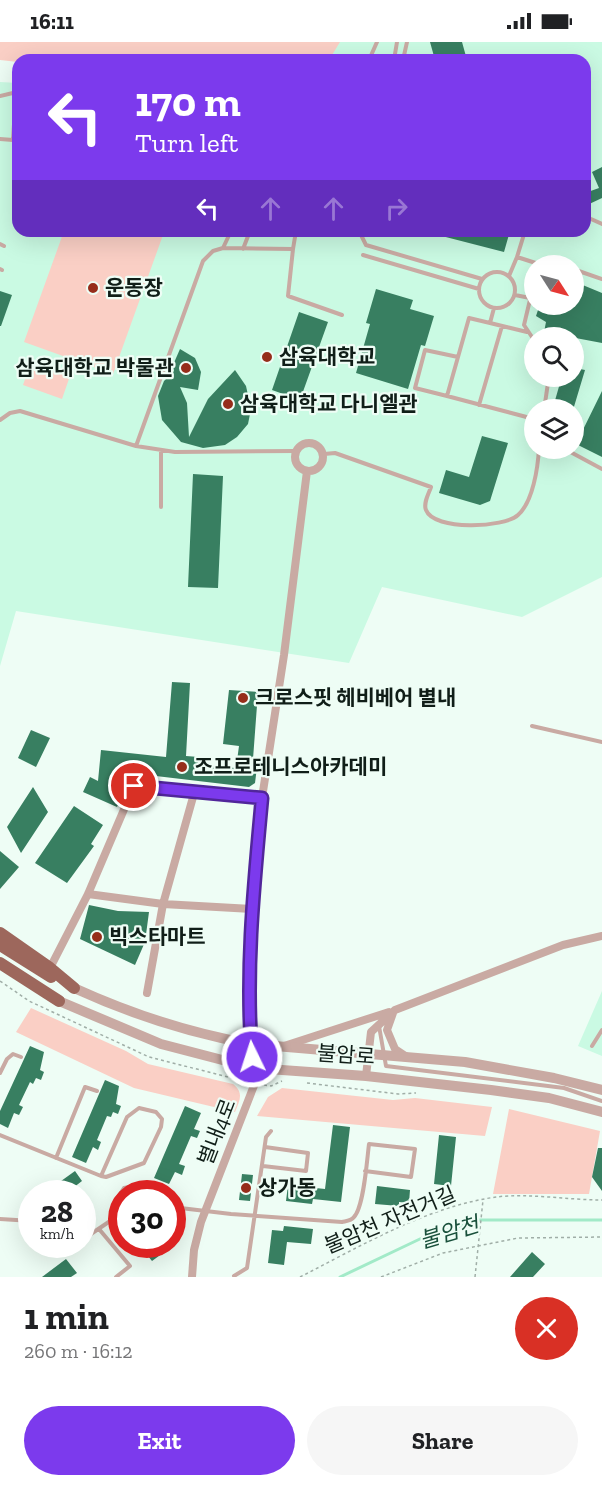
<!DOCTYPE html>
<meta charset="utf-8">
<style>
body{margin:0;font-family:"Zilla Slab","Noto Sans KR",serif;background:#f6f6f6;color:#202124;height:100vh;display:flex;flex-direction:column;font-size:22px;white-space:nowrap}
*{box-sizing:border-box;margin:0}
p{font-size:20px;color:#757577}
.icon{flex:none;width:33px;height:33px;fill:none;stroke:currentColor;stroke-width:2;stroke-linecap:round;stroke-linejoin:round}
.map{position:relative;height:1235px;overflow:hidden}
.sheet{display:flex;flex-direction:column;background:#fff;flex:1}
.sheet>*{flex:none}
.banner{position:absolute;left:12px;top:12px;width:579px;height:183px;border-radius:18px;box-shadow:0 6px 24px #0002;background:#7c3aed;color:#fff;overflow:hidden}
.needle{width:39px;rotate:126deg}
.tools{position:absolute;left:524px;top:213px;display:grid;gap:12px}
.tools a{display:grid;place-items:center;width:60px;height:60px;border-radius:50%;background:#fff;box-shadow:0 6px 24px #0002;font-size:30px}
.speed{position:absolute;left:18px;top:1138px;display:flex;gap:12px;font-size:30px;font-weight:700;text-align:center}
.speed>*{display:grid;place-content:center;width:78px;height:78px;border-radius:50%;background:#fff;box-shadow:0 6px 24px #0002;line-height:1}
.speed small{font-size:15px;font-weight:400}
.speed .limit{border:9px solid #d22;background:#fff;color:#111}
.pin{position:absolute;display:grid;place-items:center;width:51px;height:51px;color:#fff;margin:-26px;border:3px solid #fff;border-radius:50%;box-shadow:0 2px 6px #0007}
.me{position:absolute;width:66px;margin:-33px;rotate:356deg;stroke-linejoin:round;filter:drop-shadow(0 0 4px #0008)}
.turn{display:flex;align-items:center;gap:21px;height:126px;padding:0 24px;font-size:27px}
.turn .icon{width:78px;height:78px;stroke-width:2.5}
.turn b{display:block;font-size:42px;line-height:51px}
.lanes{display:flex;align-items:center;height:57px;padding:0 24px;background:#0003;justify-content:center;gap:30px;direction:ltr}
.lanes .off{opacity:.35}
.round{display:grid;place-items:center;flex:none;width:63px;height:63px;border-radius:32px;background:#f6f6f6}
.overview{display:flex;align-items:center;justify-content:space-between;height:102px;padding:0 24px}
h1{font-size:36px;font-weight:700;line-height:45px}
.cta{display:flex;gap:12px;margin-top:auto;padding:12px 24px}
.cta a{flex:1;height:69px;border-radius:36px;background:#7c3aed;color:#fff;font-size:24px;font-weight:700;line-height:69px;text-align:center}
.cta a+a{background:#f6f6f6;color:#202124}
.status{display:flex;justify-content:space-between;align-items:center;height:42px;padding:0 30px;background:#fff;direction:ltr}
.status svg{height:16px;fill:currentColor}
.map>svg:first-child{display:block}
.built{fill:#cafae3;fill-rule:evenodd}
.green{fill:#facfc5}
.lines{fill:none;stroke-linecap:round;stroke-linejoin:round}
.stream{stroke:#a2eac8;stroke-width:3}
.building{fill:#387f61}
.path{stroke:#a0aea7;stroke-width:1.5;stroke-dasharray:3 3;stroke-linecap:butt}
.service{stroke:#c9aaa3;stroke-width:4}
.minor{stroke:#c9aaa3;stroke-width:8}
.tertiary{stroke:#c9aaa3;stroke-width:10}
.primary{stroke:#9d675c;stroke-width:12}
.route-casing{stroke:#51269a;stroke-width:15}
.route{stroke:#7c3aed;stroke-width:10}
.poi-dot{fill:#962d1a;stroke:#eefdf5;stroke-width:2}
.labels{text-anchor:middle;stroke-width:4.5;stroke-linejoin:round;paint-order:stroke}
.poi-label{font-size:21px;font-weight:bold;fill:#101e18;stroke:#eefdf5;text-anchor:start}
.street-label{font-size:21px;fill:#101e18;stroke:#eefdf5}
.water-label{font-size:22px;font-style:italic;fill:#19503b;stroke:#eefdf5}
</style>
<div class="status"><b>16:11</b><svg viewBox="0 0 49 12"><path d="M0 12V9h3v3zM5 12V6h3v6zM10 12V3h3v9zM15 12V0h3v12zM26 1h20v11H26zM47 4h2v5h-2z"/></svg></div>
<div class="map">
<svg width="602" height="1235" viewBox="0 0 602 1235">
<rect width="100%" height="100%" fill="#eefdf5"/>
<!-- built -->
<path class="built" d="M334,0H602V535L522,575L382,545L349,621L16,569L0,624V40L18,41V189H585V18H320ZM534,224H573V262H534ZM534,296H573V334H534ZM534,368H573V406H534Z
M602,949V1014L578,1004Z"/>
<!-- green -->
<path class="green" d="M0,0H340L329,18L18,20L0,18Z
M64,189H152L163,193L113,332L24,300Z
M31,320L70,334L62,357L23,343Z
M31,966L126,1009L148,1022L233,1042C244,1051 240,1058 235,1070L134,1046L16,990Z
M282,1046L393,1058L415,1056L492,1065L485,1094L257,1074L268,1055Z
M509,1067L600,1089L589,1152H493Z"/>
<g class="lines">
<!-- stream -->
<path class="stream" d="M340,1235L422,1196L480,1178H602"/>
</g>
<!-- building -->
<path class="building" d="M430,0H462L467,18H435Z
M602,125V156L585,164V151L599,146L592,130Z
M434,189H510L504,210L434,192Z
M573,239L602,251V301L544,290L546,280L536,274L540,262H573Z
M376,247L413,258L410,267L434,274L425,304L421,303L408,347L356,331L370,282L366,281Z
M0,249L12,253L1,284H0Z
M299,270L328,280L300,358L272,348Z
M180,307L195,316L201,330L198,348L180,345L187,361L189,395L208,357L235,328L246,344L251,367L248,382L237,395L225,403L203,406L181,400L162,378L158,354L164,339L174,329L173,323Z
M573,315L583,318L580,327L585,328L573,368H557L558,363L554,362L562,334H573Z
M602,349V415L576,402Z
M482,394L508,401L490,459L480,463L439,451L446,428L469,435Z
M193,432L223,434L218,546L188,545Z
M172,640L190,641L186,714L199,715V722L236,726L239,704L223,702L229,648L258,650L253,717H258L255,741L249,745L122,730L120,748L124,750L117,765L83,750L90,735L98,739L101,708L166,715Z
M31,688L50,696L36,725L18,716Z
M33,745L48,770L21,811L7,785Z
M74,764L103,783L91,802L94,804L67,841L35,821Z
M0,809L19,825L0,847Z
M89,863L118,869L149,870L145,900L135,923L80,897Z
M30,1004L44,1010L40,1028L44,1030L41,1038L36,1036L33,1042L30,1040L19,1063L23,1065L19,1073L14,1071L8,1086L0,1082V1069Z
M105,1038L119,1044L116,1062L121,1064L118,1072L113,1070L111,1075L107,1074L97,1098L101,1100L98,1108L93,1105L86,1121L72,1115Z
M185,1064L201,1071L194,1087L200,1089L197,1096L191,1094L179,1122L185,1124L182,1133L175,1130L169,1142L154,1136Z
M333,1083L350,1085L341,1160L313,1157L312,1162L286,1159L288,1143L325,1147Z
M439,1093L456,1095L451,1144L434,1142Z
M598,1106H602V1149L592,1135Z
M75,1129L82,1139L69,1149L71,1152H43Z
M242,1132L253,1133L250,1159L239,1158Z
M377,1144L410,1148L409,1161L399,1160V1164L375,1162Z
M284,1184L313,1187L311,1202L287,1200L284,1223L268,1221L272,1188L283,1189Z
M139,1203H157L163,1211L152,1219Z
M532,1210L545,1222L533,1235H510Z
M66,1217L77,1231L71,1235H42Z"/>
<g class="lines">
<!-- path -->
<path class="path" d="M0,939L29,959L149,1015L244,1039
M307,1041L398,1052L416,1051
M264,1043L271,1044L282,1039
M300,1235C361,1204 426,1165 496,1155C528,1151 569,1158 602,1158
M381,1235L443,1211L518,1196L602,1195
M475,1235L483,1158"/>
<!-- service -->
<path class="service" d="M369,18L377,0
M394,18L397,0
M403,18L407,0
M0,54L17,50
M0,97L13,98L16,51
M591,177L602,182
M296,189L293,207L223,206L213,209L203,219L136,404L175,410L296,409
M359,189L366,203L482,237
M0,202L4,204
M223,206L231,189
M243,207L250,189
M293,207L288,254L342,273
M363,213L479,247
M517,215L525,189
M546,224L554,221L562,224
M0,227L2,228
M573,227L602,237
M479 248a18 18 0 1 1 36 0a18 18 0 1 1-36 0Z
M509,234L517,215L545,224
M534,241L524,283L534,298
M515,253L530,256
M494,266L490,281L527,290
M490,281L469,276L447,354L534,377
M447,354L415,346L425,308L458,315
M479,363L502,284
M544,368L549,334
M0,378L10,371L20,369L136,404
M563,406L602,427
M324,412L335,411L431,445C429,451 423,461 426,468C434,489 504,486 518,473C533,460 538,425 539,406
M161,465V408
M532,684L602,700
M379,984L386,1024L564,1046L602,1059
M592,1004L602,988
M0,1031L7,1017L13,1012L21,1015
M0,1093L101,1134L106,1135L144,1121L161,1085L162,1077L156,1070L139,1066L127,1075L101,1134
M56,1116L85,1045L97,1049
M263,1124L306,1129L308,1111L265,1105
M172,1165L231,1172L342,1180C346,1179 351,1179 354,1175C364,1165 367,1117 369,1102L415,1107L411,1135L365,1129
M122,1171L116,1158L124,1146L134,1144L145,1152
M0,1177L32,1179
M99,1187L130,1224L116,1235
M82,1198L122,1171
M234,1234L247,1226L266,1095L271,1089"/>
<!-- minor -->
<path class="minor" d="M295 415a14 14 0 1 1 28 0a14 14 0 1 1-28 0Z
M88,852L163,862L252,867
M50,926L88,852L134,744L262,756
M147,951L163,862L195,748
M393,971L387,988L395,1007L407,1015
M284,1004L389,970
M366,1034L371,990L395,968L563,903L602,894
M192,1235L194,1208L201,1180L255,1041L249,973L252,867L262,756L284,613L307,429"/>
<!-- tertiary -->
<path class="tertiary" d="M74,946C131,972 189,991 251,1002L465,1020L554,1036L602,1048
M59,959L161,1002L253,1026L366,1034L491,1048L549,1056L602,1070"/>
<!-- primary -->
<path class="primary" d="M0,891L50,926L74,946
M0,903L51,935
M0,921L59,959"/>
</g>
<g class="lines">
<!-- route casing -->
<g class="route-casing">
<path id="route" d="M134,744L262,756C254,842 245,929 252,1015"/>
</g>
<!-- route -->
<use href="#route" class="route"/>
</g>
<!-- markers -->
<g class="poi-dot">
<circle cx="93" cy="246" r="6"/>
<circle cx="267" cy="315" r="6"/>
<circle cx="186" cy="326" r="6"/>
<circle cx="228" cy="362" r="6"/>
<circle cx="243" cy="656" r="6"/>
<circle cx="182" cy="725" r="6"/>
<circle cx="97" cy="895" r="6"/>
<circle cx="246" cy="1146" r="6"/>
</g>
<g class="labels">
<!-- poi labels -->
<g class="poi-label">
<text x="105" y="253">운동장</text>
<text x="279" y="322">삼육대학교</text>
<text x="174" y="333" text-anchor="end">삼육대학교 박물관</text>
<text x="240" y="369">삼육대학교 다니엘관</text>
<text x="255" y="663">크로스핏 헤비베어 별내</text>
<text x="194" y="732">조프로테니스아카데미</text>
<text x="109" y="902">빅스타마트</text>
<text x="258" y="1153">상가동</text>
</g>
<!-- street labels -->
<g class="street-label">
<text transform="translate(346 1013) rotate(4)" y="7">불암로</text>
<text transform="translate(217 1090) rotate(-69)" y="7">별내4로</text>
<text transform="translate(390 1178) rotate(-23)" y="7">불암천 자전거길</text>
</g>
<!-- water labels -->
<g class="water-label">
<text transform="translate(449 1190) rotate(-17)" y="8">불암천</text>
</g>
</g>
</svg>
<div class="tools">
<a><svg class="needle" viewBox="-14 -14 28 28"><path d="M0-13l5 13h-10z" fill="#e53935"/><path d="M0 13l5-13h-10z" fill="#757577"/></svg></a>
<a><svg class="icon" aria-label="search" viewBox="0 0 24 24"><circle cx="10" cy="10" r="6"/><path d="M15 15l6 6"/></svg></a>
<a><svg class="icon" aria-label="layers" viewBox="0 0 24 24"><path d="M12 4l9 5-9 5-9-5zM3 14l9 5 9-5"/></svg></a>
</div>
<div class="speed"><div>28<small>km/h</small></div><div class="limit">30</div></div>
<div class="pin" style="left:134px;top:744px;background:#d93025"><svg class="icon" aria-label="arrive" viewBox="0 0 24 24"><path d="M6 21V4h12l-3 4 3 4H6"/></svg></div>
<svg class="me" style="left:252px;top:1015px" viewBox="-20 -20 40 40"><circle r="17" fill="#7c3aed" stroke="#fff" stroke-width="3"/><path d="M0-11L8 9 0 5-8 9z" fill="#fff"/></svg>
<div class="banner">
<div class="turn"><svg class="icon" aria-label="left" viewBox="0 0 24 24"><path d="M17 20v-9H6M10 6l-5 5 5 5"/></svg><div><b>170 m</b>Turn left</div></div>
<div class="lanes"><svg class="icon" aria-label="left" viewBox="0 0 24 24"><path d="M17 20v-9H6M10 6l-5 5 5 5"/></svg><svg class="icon off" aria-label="ahead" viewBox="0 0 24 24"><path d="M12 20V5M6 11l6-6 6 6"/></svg><svg class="icon off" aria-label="ahead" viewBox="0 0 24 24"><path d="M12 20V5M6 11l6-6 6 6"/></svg><svg class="icon off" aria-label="right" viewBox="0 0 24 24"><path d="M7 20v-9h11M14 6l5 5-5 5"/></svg></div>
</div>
</div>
<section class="sheet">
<div class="overview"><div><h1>1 min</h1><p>260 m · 16:12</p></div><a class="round" style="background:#d93025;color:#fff"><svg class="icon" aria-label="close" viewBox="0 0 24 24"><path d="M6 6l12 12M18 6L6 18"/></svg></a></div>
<div class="cta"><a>Exit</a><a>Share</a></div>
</section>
